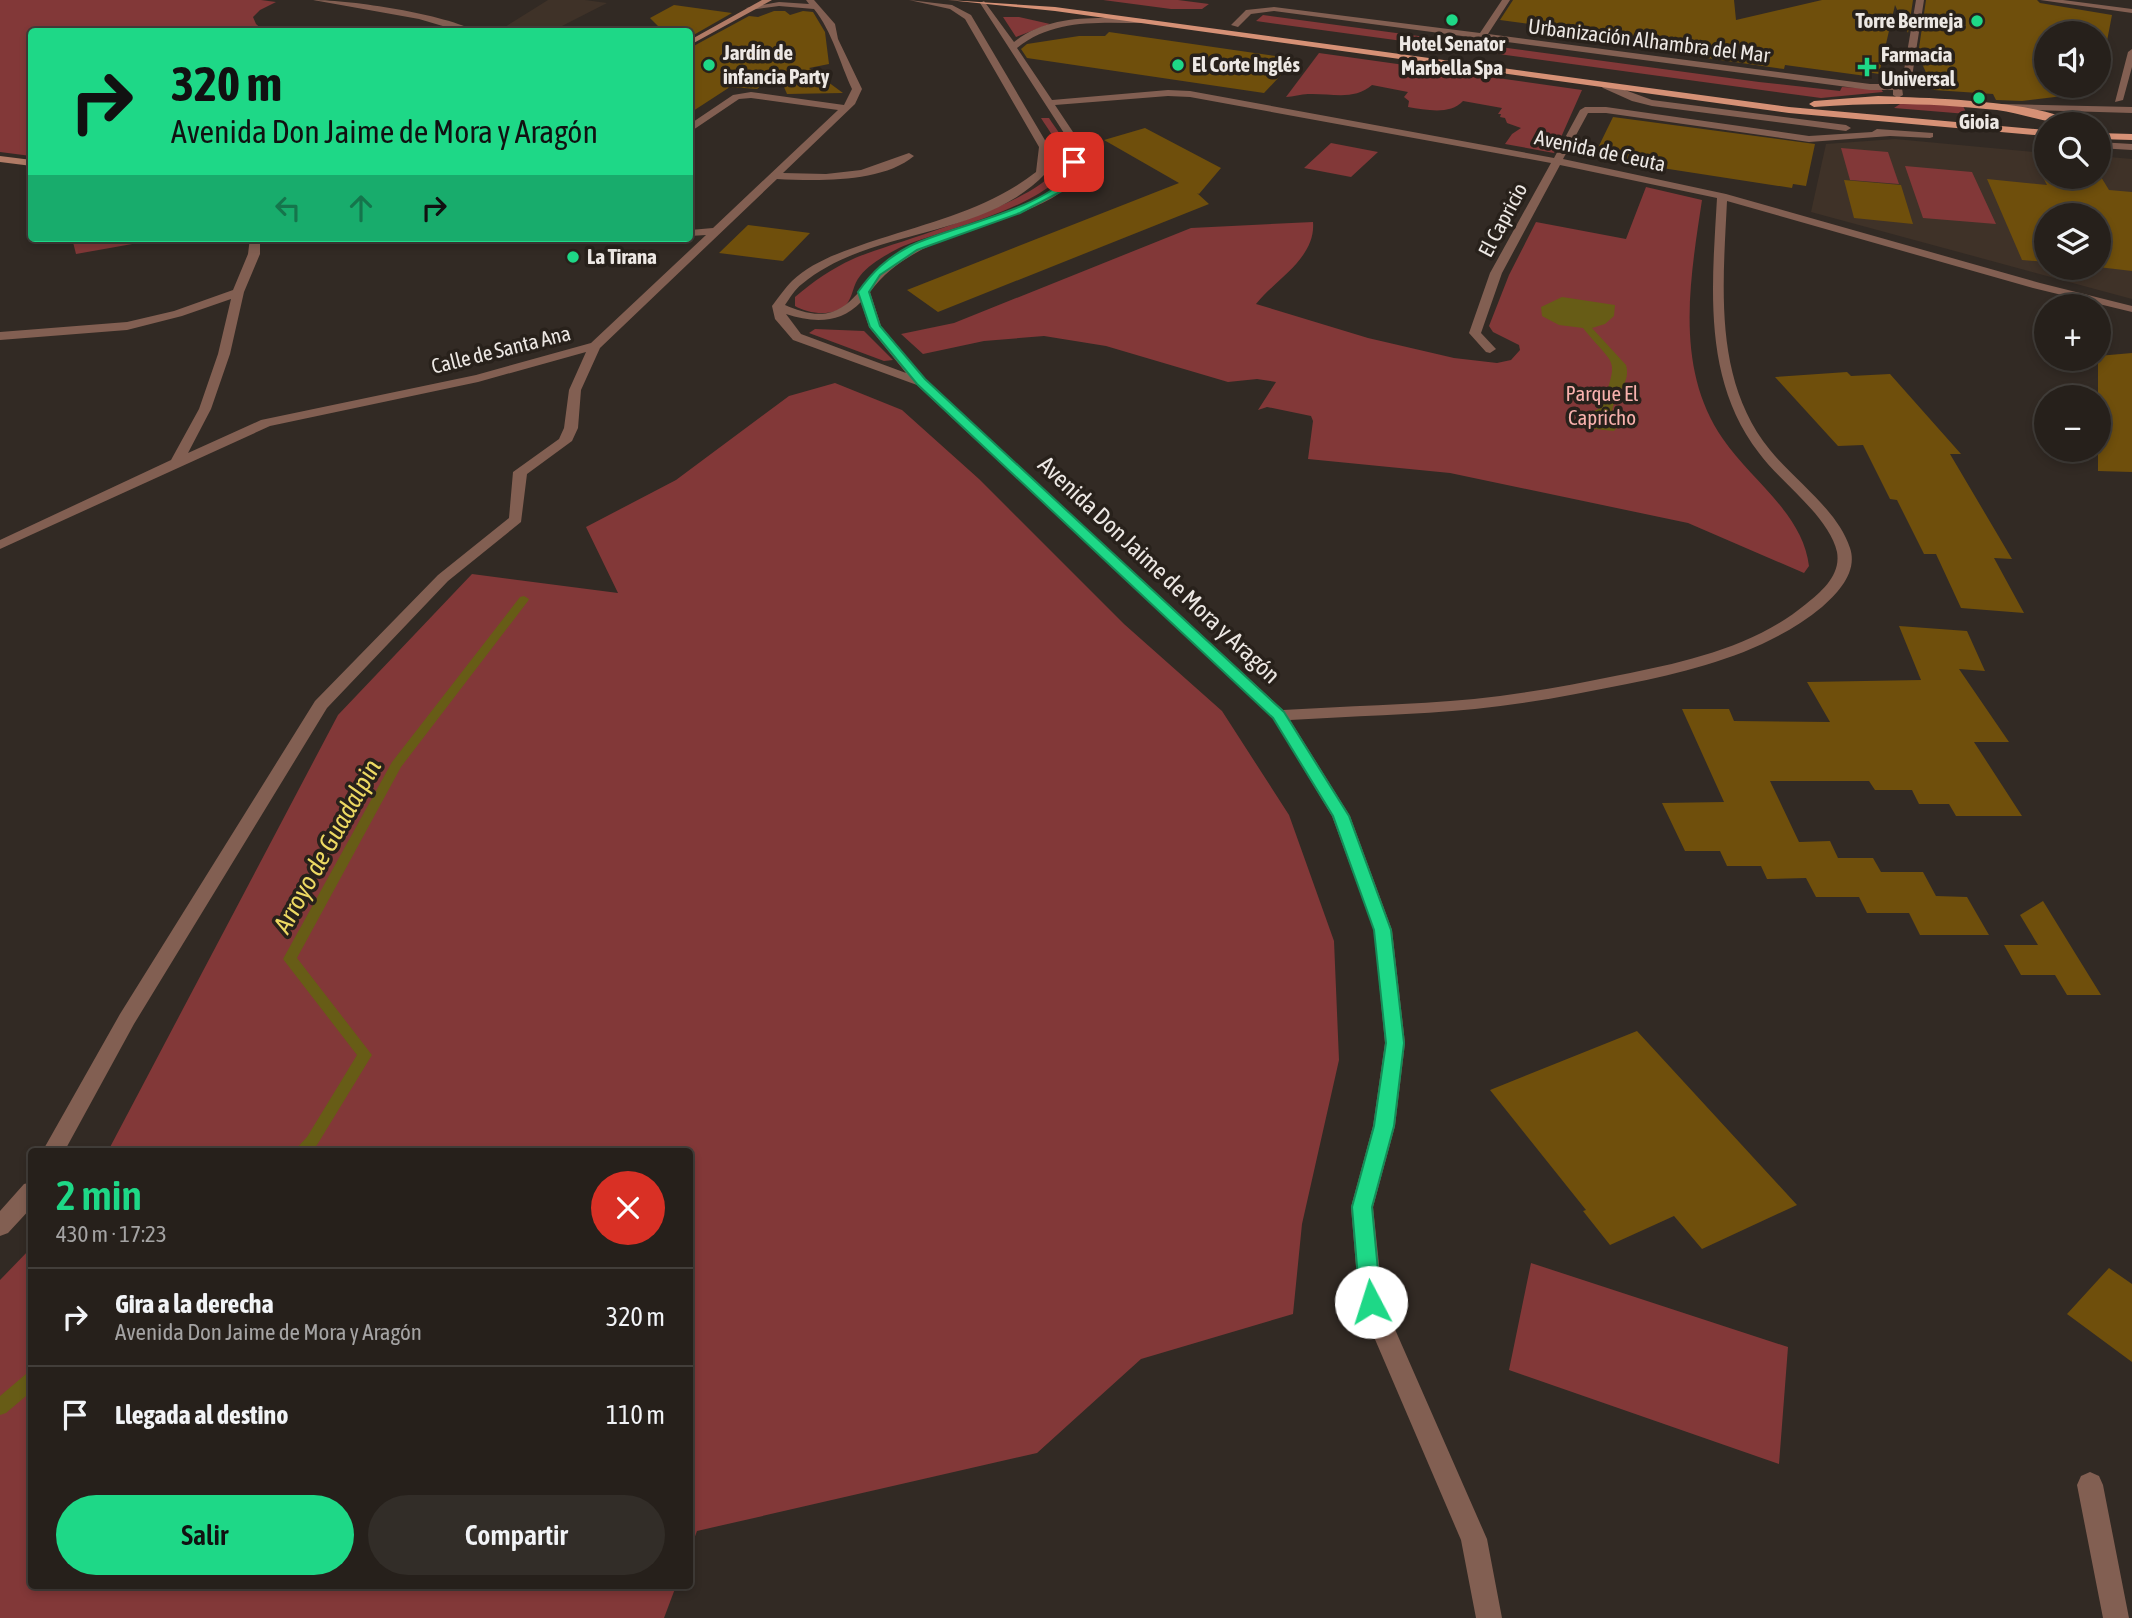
<!DOCTYPE html>
<html lang="es">
<meta charset="utf-8">
<style>
body{margin:0;font-family:"Asap Condensed",sans-serif;background:#322d28;color:#f1f3f6;height:100vh;display:flex;flex-direction:column;font-size:26px;white-space:nowrap}
*{box-sizing:border-box;margin:0}
p{font-size:23px;color:#a4a3a3}
.icon{flex:none;width:38px;height:38px;fill:none;stroke:currentColor;stroke-width:2;stroke-linecap:round;stroke-linejoin:round}
.map{position:relative;flex:1;overflow:hidden}
.side{position:absolute;left:28px;top:1148px;width:665px;height:441px;display:flex;flex-direction:column;background:#26201b;border-radius:7px;box-shadow:0 4px 10px #0003,0 0 0 2px #423e3a}
.side>*{flex:none}
.top-card{position:absolute;left:28px;top:28px;width:665px;height:214px;border-radius:7px;box-shadow:0 4px 10px #0003,0 0 0 2px #423e3a;background:#1ed887;color:#111;overflow:hidden}
.buttons{position:absolute;left:2034px;top:21px;display:grid;gap:14px}
.buttons a{display:grid;place-items:center;width:77px;height:77px;border-radius:50%;background:#26201b;box-shadow:0 4px 10px #0003,0 0 0 2px #423e3a;font-size:35px}
.pin{position:absolute;display:grid;place-items:center;width:60px;height:60px;color:#fff;margin:-30px;border-radius:14px;box-shadow:0 4px 10px #0006}
.me{position:absolute;width:77px;margin:-38px;rotate:355deg;stroke-linejoin:round;filter:drop-shadow(0 0 5px #0008)}
.turn{display:flex;align-items:center;gap:24px;height:147px;padding:0 28px;font-size:32px}
.turn .icon{width:91px;height:91px;stroke-width:2.5}
.turn b{display:block;font-size:49px;line-height:60px}
.lanes{display:flex;align-items:center;height:66px;padding:0 28px;background:#0003;justify-content:center;gap:35px;direction:ltr}
.lanes .off{opacity:.35}
.round{display:grid;place-items:center;flex:none;width:74px;height:74px;border-radius:37px;background:#322d28}
.head{display:flex;align-items:center;justify-content:space-between;height:119px;padding:0 28px}
h1{font-size:42px;font-weight:600;line-height:52px;color:#1ed887}
.action{display:flex;gap:14px;margin-top:auto;padding:14px 28px}
.action a{flex:1;height:80px;border-radius:42px;background:#1ed887;color:#111;font-size:28px;font-weight:600;line-height:80px;text-align:center}
.action a+a{background:#322d28;color:#f1f3f6}
ul{padding:0;list-style:none}
li{display:flex;align-items:center;gap:21px;height:98px;padding:0 28px;border-top:2px solid #423e3a}
li div{flex:1}
li b{display:block;font-size:26px}
li em{font-style:normal}
.map>svg:first-child{display:block}
.built{fill:#3f3228;fill-rule:evenodd}
.green{fill:#823838}
.water{fill:#675c16}
.lines{fill:none;stroke-linecap:round;stroke-linejoin:round}
.stream{fill:#675c16;fill-rule:evenodd}
.building{fill:#6f4f0c}
.minor{fill:#825f52;fill-rule:evenodd}
.secondary{fill:#b17b66;fill-rule:evenodd}
.primary{fill:#d69176;fill-rule:evenodd}
.route{fill:#1ed887;stroke:#148c58;stroke-width:2}
.poi-dot{fill:#1ed887;stroke:#28211b;stroke-width:2.5}
.labels{text-anchor:middle;stroke-width:7;stroke-linejoin:round;paint-order:stroke}
.far-poi-label{font-size:21px;font-weight:bold;fill:#ede8e4;stroke:#28211b;text-anchor:start}
.far-street-label{font-size:21px;fill:#ede8e4;stroke:#28211b}
.far-park-label{font-size:21px;fill:#f9b2ae;stroke:#28211b}
.street-label{font-size:24px;fill:#ede8e4;stroke:#28211b}
.water-label{font-size:26px;font-style:italic;fill:#edd962;stroke:#28211b}
</style>
<div class="map">
<svg width="2132" height="1618" viewBox="0 0 2132 1618">
<rect width="100%" height="100%" fill="#322a24"/>
<!-- built -->
<path class="built" d="M548,0H585L607,3L562,26L582,31H523L505,27Z
M1895,139L2046,153V177H2098V156L2132,159V299L1811,212L1826,144ZM2046,215H2098V268H2046Z"/>
<!-- green -->
<path class="green" d="M0,0H261L276,2L260,10L253,17L256,24L264,31L32,32L31,156L0,152Z
M1103,0H1178L1209,4L1202,9H1171Z
M1263,15L1759,82L1840,91L1842,87L1881,89L1883,92L1821,98L1256,21Z
M1003,17H1019L1050,24L1016,37Z
M1319,53L1582,90L1554,153L1505,144L1512,134L1521,128L1507,123L1505,118L1500,117L1501,114H1498L1502,108L1463,101C1450,115 1427,110 1408,107L1409,101L1404,97L1408,92L1372,85C1354,101 1331,93 1308,94C1301,94 1293,97 1286,97Z
M1913,103L1963,106L1967,114L1894,108L1900,104Z
M1041,118H1049C1057,131 1071,145 1068,161C1060,205 935,231 899,248C886,255 869,264 860,276C853,284 853,297 846,305C834,317 808,314 795,306V297C814,281 831,269 853,259C893,241 1049,203 1059,162C1062,146 1049,131 1041,118Z
M1331,143L1378,152L1351,177L1304,168Z
M1841,148L1888,152L1899,184L1850,180Z
M1905,166L1972,172L1996,224L1923,218Z
M1646,187L1702,200C1690,280 1674,368 1723,439C1751,480 1803,514 1809,566L1804,573L1688,523L1450,473L1308,459L1313,421L1311,416L1267,407L1258,410L1276,382L1257,379L1228,382L1106,346L1044,336L984,341L923,354L901,334L954,323L1191,228L1313,222C1316,258 1276,279 1256,304L1368,338L1454,358L1497,363L1511,360L1520,350L1519,345L1493,332L1489,326L1509,275L1536,222L1626,239Z
M72,238H166L76,254Z
M815,329L864,331L893,360L884,361L809,333Z
M835,383L902,410L979,479L1124,624L1222,711L1289,815L1334,941L1339,1060L1302,1224L1293,1314L1141,1359L1037,1453L697,1531L690,1550V1152L108,1151L338,715L472,574L618,593L586,527L676,480L789,396Z
M31,1248L32,1586H676L664,1618H0V1280Z
M1531,1263L1788,1347L1779,1464L1509,1370Z"/>
<!-- water -->
<path class="water" d="M1562,297L1615,305L1614,316L1605,324L1592,328L1626,365C1632,385 1611,396 1612,416L1619,425L1614,431L1595,429L1581,421L1582,417L1602,407C1619,355 1616,369 1583,328L1559,325L1542,316L1541,307Z"/>
<g class="lines">
<!-- stream -->
<path class="stream" d="M524,596L529,599L528,601L401,767L297,958L372,1055L317,1145L311,1152H293L307,1137L357,1055L283,959L392,762L520,597Z
M32,1372V1391L6,1413L0,1415V1396L26,1374Z"/>
</g>
<!-- building -->
<path class="building" d="M1513,0H1734L1736,20L1822,0H1913L1908,33L1895,5L1879,74L1867,72L1866,76L1785,65L1784,69L1637,48L1640,44L1580,35L1583,31L1500,20Z
M1926,0H2037L2040,3L2112,15L2101,72L2098,75V33H2046V86H2091L2090,89L2080,94L2022,101L1996,100L1993,94L1934,90L1918,55Z
M674,5L732,13L690,37V32H664L650,18Z
M774,11H785L790,15L803,11L813,12L825,32L829,64L809,68L843,93L787,94L778,73L757,89L730,87L690,113V48L749,16L758,17Z
M1109,32L1151,38L1296,59L1264,93L1027,58L1021,49L1027,44L1079,36H1105Z
M1613,117L1815,144L1806,186L1793,184L1792,188L1604,159L1605,155L1595,154Z
M1145,128L1221,168L1199,194L1197,193L1209,204L938,312L907,290L1179,183L1104,140Z
M2037,166H2046V177H2098V172L2109,190L2132,192V271L2098,267V215H2046V262L2022,260L1987,179L2047,185Z
M1844,180L1901,185L1913,224L1854,218Z
M748,225L810,233L783,261L719,253Z
M2132,353V472L2098,471V356Z
M1847,372L1851,376L1890,374L1961,454H1950L2012,559L1994,558L2024,613L1961,608L1936,554H1924L1897,500L1890,499L1863,445L1838,446L1775,377Z
M1899,626L1967,631L1985,671L1959,669L2009,742H1974L2022,816H1956L1949,804H1919L1912,790H1875L1869,781H1770L1799,842L1830,841L1838,858H1873L1881,872H1923L1936,896L1967,897L1989,935H1920L1909,913H1867L1859,897H1816L1806,878L1767,879L1761,866H1727L1720,851H1685L1662,803L1724,802L1682,709H1729L1734,721L1830,722L1807,682L1921,680Z
M2043,901L2075,953L2101,995H2067L2055,975H2021L2004,945H2038L2020,915Z
M1637,1031L1797,1205L1702,1249L1674,1216L1610,1245L1583,1211L1586,1210L1490,1090Z
M2109,1268L2132,1284V1362L2067,1314Z"/>
<g class="lines">
<!-- minor -->
<path class="minor" d="M313,0C352,0 444,14 478,32H463L419,19Z
M806,0H814L835,24L838,39L862,89L855,104L783,173L826,174L861,170L909,153L914,156C882,183 817,181 777,179L600,348L581,390L578,428L572,441L527,474L521,522L448,581L327,708L134,1024L64,1152H42L120,1014L315,701L438,575L509,518L513,472L559,439L564,428L569,390L586,352L478,382L270,426L0,549V540L171,460L199,409L218,354L231,299L182,316L127,330L0,340V332L127,322L174,311L233,290L248,254L250,238H260V254L244,292L230,354L211,409L188,453L261,420L476,375L591,343L706,235L690,236V230L713,228L838,110L751,98L739,99L693,130L690,131V124L733,95L751,92L844,105L852,89C840,63 832,31 814,9L779,6L750,10L746,8L779,2L809,4Z
M909,0L952,5L971,15L1049,147L1046,173C983,240 872,226 802,284C795,289 790,298 785,305C799,311 816,317 832,312C859,303 870,270 894,255C939,227 1035,215 1064,178C1071,169 1071,157 1073,147L980,3L984,1L1014,42C1050,13 1100,18 1144,19L1148,21L1144,23C1100,23 1054,18 1017,48L1052,100L1168,90L1190,91L1554,158L1580,110L1585,107H1606L1809,136L1872,132L1877,129L1933,133V137L1930,138L1890,136L1809,142L1606,113H1588L1563,159L1726,194L2040,283L2132,306V312L2033,288L1727,201C1723,285 1713,380 1770,450C1796,482 1837,509 1850,548C1858,572 1838,593 1822,607C1767,652 1696,670 1627,684C1577,694 1526,704 1475,709C1414,715 1352,716 1290,720L1350,816L1392,930L1405,1043L1395,1126L1373,1207L1383,1302L1487,1539L1502,1618H1476L1461,1540L1359,1302L1351,1207L1373,1126L1385,1043L1374,930L1332,816L1273,718L917,385L793,340L775,319L772,306C778,298 785,288 792,281C815,259 850,249 879,239C935,221 990,208 1036,172L1039,147L965,19L950,9ZM1168,96L1190,97L1551,163L1490,273L1469,333L1486,352L1490,353L1496,349L1481,333L1502,273L1560,165L1717,198C1712,286 1702,379 1759,453C1780,482 1829,516 1837,552C1841,575 1822,591 1806,604C1754,647 1685,662 1620,675C1572,685 1523,694 1474,699C1410,705 1346,706 1283,710L925,379L881,326L870,292C908,241 970,234 1025,211C1043,203 1063,195 1074,178C1080,169 1081,158 1083,147L1055,105ZM861,302L869,327L906,373L801,334L786,314C813,323 840,324 861,302Z
M1502,0H1510L1488,34L1870,84H1896L1902,82L1916,0H1924L1911,83L1902,88L1903,95L1898,98L1893,95V90H1870L1274,11L1251,14L1238,27L1231,25L1246,10L1274,7L1480,33Z
M2040,0H2063L2132,9V13Z
M2132,49V67L2123,100L2115,102L2128,52Z
M1606,83L1652,100L1846,125L1851,128L1846,131L1652,106L1632,101L1603,88L1601,86Z
M2003,104L2132,107V113L2000,109L1998,107Z
M2098,142L2132,144V150L2098,148Z
M583,238H630C621,244 592,244 583,238Z
M32,1182V1207L8,1233L0,1236V1211L24,1184Z
M2090,1472L2099,1476L2103,1485L2129,1618H2103L2077,1485L2081,1476Z"/>
<!-- secondary -->
<path class="secondary" d="M762,0H772L690,45V40Z
M0,156L32,160V166L0,162Z"/>
<!-- primary -->
<path class="primary" d="M948,0L1055,7L1789,107L2046,130V136L1789,113L1055,11Z
M1878,96C1925,98 2040,100 2077,124C2051,125 2024,114 1997,110C1933,103 1878,102 1814,107L1809,104L1814,101Z
M2098,133L2132,134V140L2098,139Z"/>
</g>
<!-- route -->
<path class="route" d="M1074,159L1079,162L1076,176L1062,191L1020,213L917,250L880,275L869,292L880,326L925,379L1284,712L1349,816L1391,930L1404,1043L1394,1126L1372,1207L1381,1302L1378,1309L1371,1312L1363,1309L1360,1302L1352,1207L1374,1126L1386,1043L1374,930L1333,816L1273,718L917,384L870,327L858,292C872,272 887,258 910,246C946,228 1043,209 1066,177C1068,173 1069,167 1070,162Z"/>
<!-- markers -->
<g class="poi-dot">
<circle cx="1452" cy="20" r="7"/>
<circle cx="1977" cy="21" r="7"/>
<circle cx="709" cy="65" r="7"/>
<circle cx="1178" cy="65" r="7"/>
<path d="M1863.5 56.5h7v7h7v7h-7v7h-7v-7h-7v-7h7z"/>
<circle cx="1979" cy="98" r="7"/>
<circle cx="573" cy="257" r="7"/>
</g>
<g class="labels">
<!-- far-poi labels -->
<g class="far-poi-label">
<text x="1963" y="28" text-anchor="end">Torre Bermeja</text>
<text x="1452" y="51" text-anchor="middle">Hotel Senator<tspan x="1452" dy="24">Marbella Spa</tspan></text>
<text x="723" y="60">Jardín de<tspan x="723" dy="24">infancia Party</tspan></text>
<text x="1881" y="62">Farmacia<tspan x="1881" dy="24">Universal</tspan></text>
<text x="1192" y="72">El Corte Inglés</text>
<text x="1979" y="129" text-anchor="middle">Gioia</text>
<text x="587" y="264">La Tirana</text>
</g>
<!-- far-street labels -->
<g class="far-street-label">
<text transform="translate(1649 41) rotate(7)" y="7">Urbanización Alhambra del Mar</text>
<text transform="translate(1600 151) rotate(12)" y="7">Avenida de Ceuta</text>
<text transform="translate(1503 220) rotate(-62)" y="7">El Capricio</text>
<text transform="translate(501 350) rotate(-14)" y="7">Calle de Santa Ana</text>
</g>
<!-- far-park labels -->
<g class="far-park-label">
<text x="1602" y="401">Parque El<tspan x="1602" dy="24">Capricho</tspan></text>
</g>
<!-- street labels -->
<g class="street-label">
<text transform="translate(1159 570) rotate(43)" y="8">Avenida Don Jaime de Mora y Aragón</text>
</g>
<!-- water labels -->
<g class="water-label">
<text transform="translate(327 846) rotate(-61)" y="9">Arroyo de Guadalpin</text>
</g>
</g>
</svg>
<div class="buttons">
<a><svg class="icon" aria-label="sound" viewBox="0 0 24 24"><path d="M4 9h4l5-4v14l-5-4H4zM17 9q2 3 0 6"/></svg></a>
<a><svg class="icon" aria-label="search" viewBox="0 0 24 24"><circle cx="10" cy="10" r="6"/><path d="M15 15l6 6"/></svg></a>
<a><svg class="icon" aria-label="layers" viewBox="0 0 24 24"><path d="M12 4l9 5-9 5-9-5zM3 14l9 5 9-5"/></svg></a>
<a>+</a>
<a>−</a>
</div>
<div class="pin" style="left:1074px;top:162px;background:#d93025"><svg class="icon" aria-label="arrive" viewBox="0 0 24 24"><path d="M6 21V4h12l-3 4 3 4H6"/></svg></div>
<svg class="me" style="left:1371px;top:1302px" viewBox="-20 -20 40 40"><circle r="19" fill="#fff"/><path d="M0-13L10 11 0 6-10 11z" fill="#1ed887"/></svg>
<div class="top-card">
<div class="turn"><svg class="icon" aria-label="right" viewBox="0 0 24 24"><path d="M7 20v-9h11M14 6l5 5-5 5"/></svg><div><b>320 m</b>Avenida Don Jaime de Mora y Aragón</div></div>
<div class="lanes"><svg class="icon off" aria-label="left" viewBox="0 0 24 24"><path d="M17 20v-9H6M10 6l-5 5 5 5"/></svg><svg class="icon off" aria-label="ahead" viewBox="0 0 24 24"><path d="M12 20V5M6 11l6-6 6 6"/></svg><svg class="icon" aria-label="right" viewBox="0 0 24 24"><path d="M7 20v-9h11M14 6l5 5-5 5"/></svg></div>
</div>
<section class="side">
<div class="head"><div><h1>2 min</h1><p>430 m · 17:23</p></div><a class="round" style="background:#d93025;color:#fff"><svg class="icon" aria-label="close" viewBox="0 0 24 24"><path d="M6 6l12 12M18 6L6 18"/></svg></a></div>
<ul>
<li><svg class="icon" aria-label="right" viewBox="0 0 24 24"><path d="M7 20v-9h11M14 6l5 5-5 5"/></svg><div><b>Gira a la derecha</b><p>Avenida Don Jaime de Mora y Aragón</p></div><em>320 m</em></li>
<li><svg class="icon" aria-label="arrive" viewBox="0 0 24 24"><path d="M6 21V4h12l-3 4 3 4H6"/></svg><div><b>Llegada al destino</b></div><em>110 m</em></li>
</ul>
<div class="action"><a>Salir</a><a>Compartir</a></div>
</section>
</div>
